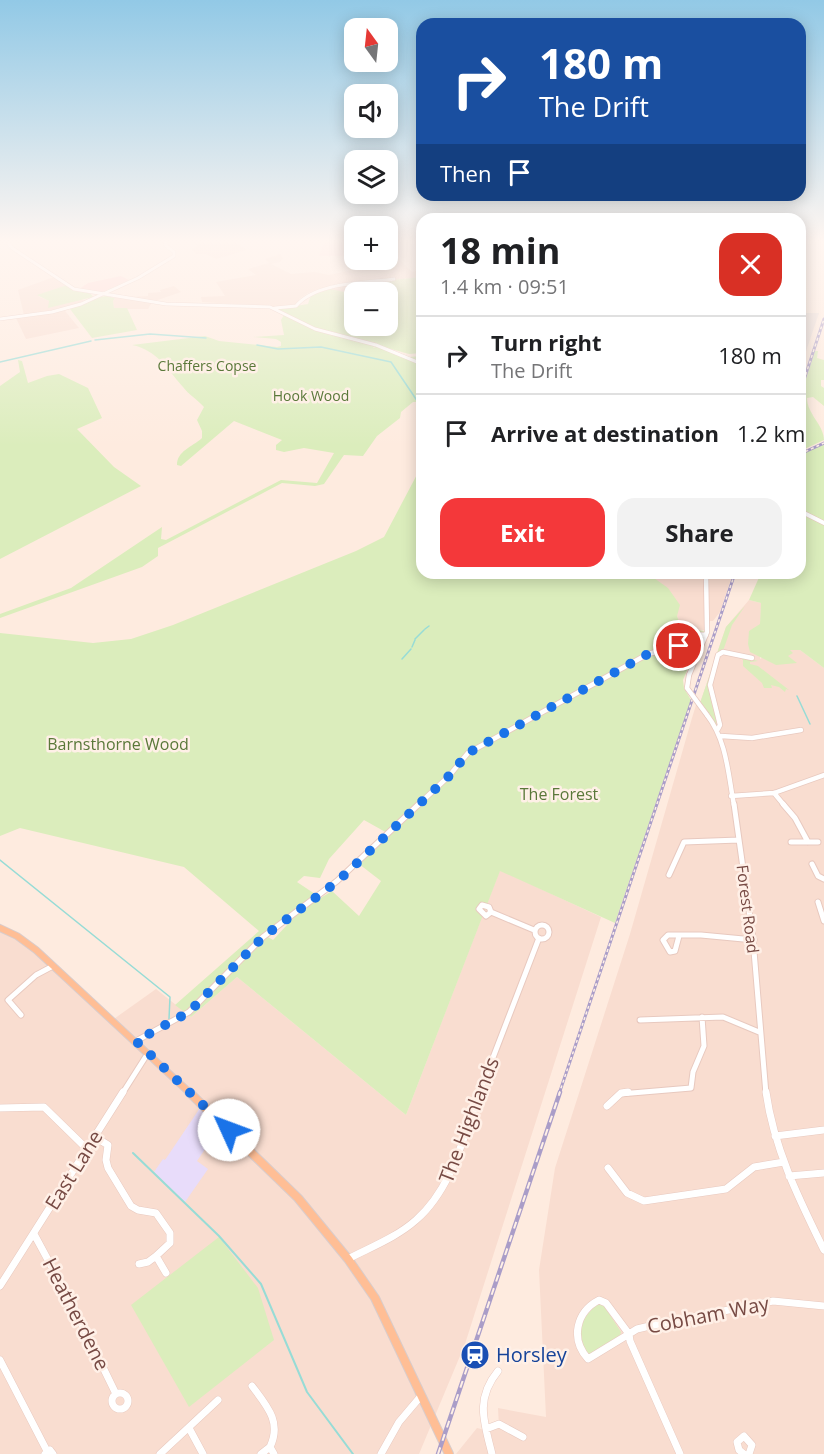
<!DOCTYPE html>
<meta charset="utf-8">
<style>
body{margin:0;font-family:"Open Sans",sans-serif;background:#f2f2f2;color:#202124;height:100vh;display:flex;flex-direction:column;font-size:22px;white-space:nowrap}
*{box-sizing:border-box;margin:0}
p{font-size:20px;color:#757577}
.icon{flex:none;width:33px;height:33px;fill:none;stroke:currentColor;stroke-width:2;stroke-linecap:round;stroke-linejoin:round}
.map{position:relative;flex:1;overflow:hidden}
.drawer{position:absolute;left:416px;top:213px;width:390px;height:366px;display:flex;flex-direction:column;background:#fff;border-radius:18px;box-shadow:0 3px 15px #0003}
.drawer>*{flex:none}
.hud{position:absolute;left:416px;top:18px;width:390px;height:183px;border-radius:18px;box-shadow:0 3px 15px #0003;background:#1a4fa0;color:#fff;overflow:hidden}
.needle{width:39px;rotate:345deg}
.buttons{position:absolute;left:344px;top:18px;display:grid;gap:12px}
.buttons a{display:grid;place-items:center;width:54px;height:54px;border-radius:12px;background:#fff;box-shadow:0 3px 15px #0003;font-size:30px}
.pin{position:absolute;display:grid;place-items:center;width:51px;height:51px;color:#fff;margin:-26px;border:3px solid #fff;border-radius:50%;box-shadow:0 2px 6px #0007}
.me{position:absolute;width:66px;margin:-33px;rotate:313deg;stroke-linejoin:round;filter:drop-shadow(0 0 4px #0008)}
.turn{display:flex;align-items:center;gap:21px;height:126px;padding:0 24px;font-size:27px}
.turn .icon{width:78px;height:78px;stroke-width:2.5}
.turn b{display:block;font-size:42px;line-height:51px}
.then{display:flex;align-items:center;height:57px;padding:0 24px;background:#0003;gap:12px;font-size:22px}
.round{display:grid;place-items:center;flex:none;width:63px;height:63px;border-radius:18px;background:#f2f2f2}
.overview{display:flex;align-items:center;justify-content:space-between;height:102px;padding:0 24px}
h1{font-size:36px;font-weight:700;line-height:45px}
.cta{display:flex;gap:12px;margin-top:auto;padding:12px 24px}
.cta a{flex:1;height:69px;border-radius:18px;background:#f4383a;color:#fff;font-size:24px;font-weight:700;line-height:69px;text-align:center}
.cta a+a{background:#f2f2f2;color:#202124}
ul{padding:0;list-style:none}
li{display:flex;align-items:center;gap:18px;height:78px;padding:0 24px;border-top:2px solid #e0e0e0}
li div{flex:1}
li b{display:block;font-size:22px}
li em{font-style:normal}
.map>svg:first-child{display:block}
.residential{fill:#f9ddd0}
.commercial{fill:#ffd5d2}
.industrial{fill:#ecdfdb}
.education{fill:#e8dcfa}
.green{fill:#dbedbc;fill-rule:evenodd}
.lines{fill:none;stroke-linecap:round;stroke-linejoin:round}
.stream-far1{stroke:#97dcd6;stroke-width:1.5}
.stream{stroke:#97dcd6;stroke-width:2}
.minor-far4-casing{stroke:#e8c9bf;stroke-width:4}
.minor-far3-casing{stroke:#e8c9bf;stroke-width:5}
.minor-far2-casing{stroke:#e8c9bf;stroke-width:6}
.minor-far1-casing{stroke:#e8c9bf;stroke-width:7}
.minor-casing{stroke:#e8c9bf;stroke-width:8}
.major-far1-casing{stroke:#d9cccb;stroke-width:8}
.major-casing{stroke:#d9cccb;stroke-width:10}
.minor-far4{stroke:#fff;stroke-width:3}
.minor-far3{stroke:#fff;stroke-width:4}
.minor-far2{stroke:#fff;stroke-width:4.5}
.minor-far1{stroke:#fff;stroke-width:5}
.minor{stroke:#fff;stroke-width:7}
.major-far1{stroke:#ffbe95;stroke-width:6}
.major{stroke:#ffbe95;stroke-width:8}
.rail-far1-casing{stroke:#aa9dc8;stroke-width:3}
.rail-casing{stroke:#aa9dc8;stroke-width:4.5}
.rail-far1{stroke:#fff0e7;stroke-width:1.5;stroke-dasharray:3;stroke-linecap:butt}
.rail{stroke:#fff0e7;stroke-width:2;stroke-dasharray:7;stroke-linecap:butt}
.minor-bridge-casing{stroke:#e8c9bf;stroke-width:6;stroke-linecap:butt}
.minor-bridge{stroke:#fff;stroke-width:4.5}
.route{stroke:#1a73e8;stroke-width:10;stroke-dasharray:0 18}
.labels{text-anchor:middle;stroke-width:5;stroke-linejoin:round;paint-order:stroke}
.far-park-label{font-size:14px;fill:#5a7839;stroke:#fff0e7}
.park-label{font-size:16px;fill:#5a7839;stroke:#fff0e7}
.street-label{font-size:16px;fill:#774a44;stroke:#fff0e7}
.near-street-label{font-size:20px;fill:#774a44;stroke:#fff0e7}
.near-transit-label{font-size:20px;fill:#164399;stroke:#fff0e7;text-anchor:start}
</style>
<div class="map">
<svg width="824" height="1454" viewBox="0 0 824 1454">
<rect width="100%" height="100%" fill="#feebdf"/>
<!-- residential -->
<path class="residential" d="M194,243H237L247,250L216,259L206,254H196L192,250L198,245Z
M280,254L283,258L280,262L271,264L291,274L315,272L329,275L367,267L397,257L412,272L421,270V277L356,284L364,289L354,294L320,288L308,293L299,299L298,303L288,307L202,302L201,297L225,296L216,282L256,275L248,269L269,263L265,259Z
M54,277L67,285L38,296L49,301L84,300L65,311L79,328L26,339L16,318L24,315L18,290Z
M174,286L181,292L152,302L148,309H114L113,301L115,298L148,296V293L161,292L160,290Z
M647,573H733L720,612L713,621H710V631L681,627L677,616Z
M749,600L761,603L760,659L783,646L789,650H800L824,668V1454H456L477,1428L489,1431L499,1427L498,1408L546,1417L539,1270L555,1168L630,934L692,718L696,705L700,703L726,627Z
M500,870L601,917L465,1344L419,1454H0V928L17,936L111,1021L156,989L191,1017L237,977L406,1115Z"/>
<!-- commercial -->
<path class="commercial" d="M324,243H354V256H319Z
M121,276L129,280L100,293L79,289L88,283Z"/>
<!-- industrial -->
<path class="industrial" d="M800,313H819L800,369Z"/>
<!-- education -->
<path class="education" d="M200,1108L220,1127L197,1161L208,1169L185,1202L154,1172L163,1159L165,1160Z"/>
<!-- green -->
<path class="green" d="M421,277V353L409,354L315,328L278,309L308,304L311,295L330,289L354,294V326H387V292H360L364,288L354,284Z
M67,285L91,294L93,297L48,308L49,301L37,295Z
M106,296L115,298L113,301L114,308H127L137,330L92,338L70,309L95,298Z
M284,315L314,329L375,345L373,348L378,346L409,357L421,356V412L416,402H413L401,412L400,418L377,436L363,456L344,455L324,484L315,486L282,483L158,548V556L142,567L0,618V614L71,588L162,527L161,539L166,540L281,480L317,483L334,453L304,448L284,452L276,450V445L282,440L234,421L181,466L177,465C177,451 192,447 202,438V431L197,420L204,407C197,399 189,395 183,387C167,369 157,350 132,345L205,336L219,341L277,347L281,346V342L276,339L253,337L284,335L281,320Z
M815,351H818L817,358L824,360V380H821V386L824,388V406L813,397L807,398C807,414 824,425 824,440L800,451V397Z
M18,360L22,361L28,383L47,376L59,374L88,388L102,418L77,429L114,467L141,486L0,559V386L20,372Z
M824,444V668L800,650H790L793,653L788,656L797,663L776,665L750,652L748,644L749,631L760,624L761,603L749,600L761,573H800V455Z
M421,467L422,573H647L668,588L680,605L677,616L681,627L704,631L683,680L684,688L691,700L615,923L500,871L406,1115L237,977L191,1017L175,1005L259,931L184,867L20,828L0,836V633L93,643L131,639L173,625L356,551L384,537ZM364,820L389,834L359,864L381,881L359,916L332,891L301,910L273,940L263,934L315,894L297,882L304,876L320,878L329,859Z
M745,606L732,625L723,651L716,656L711,670L709,682L717,726L700,703L726,627Z
M736,655L758,661L750,662V664L758,666L789,690L786,689L785,692L779,687L771,685L772,688H764L762,683L743,666V660Z
M219,1237L258,1288L274,1340L189,1407L131,1305Z
M596,1304H603L621,1332L620,1336L590,1357L585,1354L578,1326Z"/>
<g class="lines">
<!-- stream-far1 -->
<path class="stream-far1" d="M95,340L150,334L206,338
M257,345L278,349L321,347L391,362L422,408
M0,362L91,341
M425,629L429,626
M415,639L424,630
M412,647L415,640
M402,659L411,649
M797,696L810,724
M0,860L170,997L169,1019"/>
<!-- stream -->
<path class="stream" d="M133,1153L219,1236L261,1284L307,1392L353,1454"/>
<!-- minor-far4 casing -->
<g class="minor-far4-casing">
<path id="minor-far4" d="M8,243L12,248L74,289L166,304L270,307L315,329L376,345L422,364
M275,308L296,306C316,282 364,283 394,279
M0,319L52,312L81,304L138,278L174,256V252L165,245L166,243"/>
</g>
<!-- minor-far3 casing -->
<g class="minor-far3-casing">
<path id="minor-far3" d="M800,511L824,523"/>
</g>
<!-- minor-far2 casing -->
<g class="minor-far2-casing">
<path id="minor-far2" d="M689,675L707,632L706,573
M707,715C727,741 728,774 734,805
M718,729L720,725L710,685L718,655L723,652L752,658
M721,736L752,738L801,730
M774,793L784,805
M731,796L774,793L824,775
M418,805L449,776L468,753L648,654L679,646L689,634L706,635"/>
</g>
<!-- minor-far1 casing -->
<g class="minor-far1-casing">
<path id="minor-far1" d="M734,804L753,939L766,1094
M783,804L795,818L808,842
M791,842H818
M812,864L818,876L824,879
M669,875L684,842L739,840
M818,902L824,921
M482,905L489,907L491,912L486,916L479,909Z
M491,912L534,930
M535 932a7 7 0 1 1 14 0a7 7 0 1 1-14 0Z
M679,936L675,951L670,952L663,940L668,935H701L754,940
M21,1015L8,1000L36,975L53,966
M640,1020L723,1017L759,1032
M136,1041L189,1012L263,937L337,881L419,804
M122,1094L148,1053
M479,1094L539,938
M620,1094L691,1088L693,1072L704,1046L702,1017"/>
</g>
<!-- minor casing -->
<g class="minor-casing">
<path id="minor" d="M766,1092C774,1149 799,1199 824,1250
M607,1106L621,1093L628,1092
M0,1108L44,1107L87,1149
M775,1136L824,1130
M95,1137L108,1145L106,1160L108,1168L131,1206L138,1210L156,1213L170,1233V1243L156,1256L166,1273
M608,1168L627,1193L644,1201L726,1189L754,1167L784,1162
M789,1176L824,1173
M34,1234L75,1310L116,1394
M348,1259C371,1247 397,1237 416,1220C452,1189 464,1135 480,1092
M139,1264L148,1262L156,1256
M0,1286L123,1092
M599,1300L606,1303L629,1334L588,1359C570,1339 576,1312 599,1300Z
M629,1334L630,1341L680,1454
M629,1334L637,1329L654,1325L773,1301L824,1306
M0,1360L47,1451
M252,1386C267,1406 282,1422 270,1447
M112 1401a8 8 0 1 1 16 0a8 8 0 1 1-16 0Z
M189,1428L203,1454
M486,1429L499,1424L523,1437
M45,1454L50,1450L53,1454
M160,1454L218,1400
M261,1454L270,1447L274,1454
M381,1454L399,1422L421,1396
M492,1454C484,1422 475,1399 498,1371
M744,1454L739,1450L737,1442L744,1436L752,1445L749,1454"/>
</g>
<!-- major-far1 casing -->
<g class="major-far1-casing">
<path id="major-far1" d="M0,928L17,936L36,950L191,1094"/>
</g>
<!-- major casing -->
<g class="major-casing">
<path id="major" d="M189,1092L298,1198L348,1259L375,1298L449,1454"/>
</g>
<!-- minor-far4 -->
<use href="#minor-far4" class="minor-far4"/>
<!-- minor-far3 -->
<use href="#minor-far3" class="minor-far3"/>
<!-- minor-far2 -->
<use href="#minor-far2" class="minor-far2"/>
<!-- minor-far1 -->
<use href="#minor-far1" class="minor-far1"/>
<!-- minor -->
<use href="#minor" class="minor"/>
<!-- major-far1 -->
<use href="#major-far1" class="major-far1"/>
<!-- major -->
<use href="#major" class="major"/>
<!-- rail-far1 casing -->
<g class="rail-far1-casing">
<path id="rail-far1" d="M800,392L824,319
M800,454L824,443
M559,1094L735,573"/>
</g>
<!-- rail casing -->
<g class="rail-casing">
<path id="rail" d="M438,1454L560,1092"/>
</g>
<!-- rail-far1 -->
<use href="#rail-far1" class="rail-far1"/>
<!-- rail -->
<use href="#rail" class="rail"/>
<!-- minor-bridge casing -->
<g class="minor-bridge-casing">
<path id="minor-bridge" d="M689,675L687,688L707,715"/>
</g>
<!-- minor-bridge -->
<use href="#minor-bridge" class="minor-bridge"/>
</g>
<!-- sky -->
<linearGradient id="sky" x2="0" y2="1"><stop stop-color="#92c9e6"/><stop offset="0.54" stop-color="#fff6f1"/><stop offset="1" stop-color="#fff6f1" stop-opacity="0"/></linearGradient>
<rect width="824" height="446" fill="url(#sky)"/>
<g class="lines">
<!-- route -->
<path class="route" d="M229,1130L136,1041L189,1012L263,937L338,881L449,776L468,753L648,654L679,646"/>
</g>
<!-- icons -->
<defs>
<g id="station-disc" transform="scale(1.5)"><circle r="9.5" fill="#1a4fb4" stroke="#fff0e7"/><path d="M-3-6H3Q5-6 5-4V2Q5 4 3 4L4.5 6H3L1.5 4h-3L-3 6H-4.5L-3 4Q-5 4-5 2V-4Q-5-6-3-6ZM-3.5-4v3h7v-3ZM-3.5 1v1.5H-2V1ZM2 1v1.5H3.5V1Z" fill="#fff"/></g>
</defs>
<g fill-rule="evenodd">
<use href="#station-disc" x="475" y="1355"/>
</g>
<g class="labels">
<!-- far-park labels -->
<g class="far-park-label">
<text x="207" y="371">Chaffers Copse</text>
<text x="311" y="401">Hook Wood</text>
</g>
<!-- park labels -->
<g class="park-label">
<text x="118" y="750">Barnsthorne Wood</text>
<text x="559" y="800">The Forest</text>
</g>
<!-- street labels -->
<g class="street-label">
<text transform="translate(748 909) rotate(83)" y="6">Forest Road</text>
</g>
<!-- near-street labels -->
<g class="near-street-label">
<text transform="translate(469 1120) rotate(-69)" y="7">The Highlands</text>
<text transform="translate(74 1170) rotate(-58)" y="7">East Lane</text>
<text transform="translate(76 1314) rotate(63)" y="7">Heatherdene</text>
<text transform="translate(708 1315) rotate(-11)" y="7">Cobham Way</text>
</g>
<!-- near-transit labels -->
<g class="near-transit-label">
<text x="496" y="1362">Horsley</text>
</g>
</g>
</svg>
<div class="buttons">
<a><svg class="needle" viewBox="-14 -14 28 28"><path d="M0-13l5 13h-10z" fill="#e53935"/><path d="M0 13l5-13h-10z" fill="#757577"/></svg></a>
<a><svg class="icon" aria-label="sound" viewBox="0 0 24 24"><path d="M4 9h4l5-4v14l-5-4H4zM17 9q2 3 0 6"/></svg></a>
<a><svg class="icon" aria-label="layers" viewBox="0 0 24 24"><path d="M12 4l9 5-9 5-9-5zM3 14l9 5 9-5"/></svg></a>
<a>+</a>
<a>−</a>
</div>
<div class="pin" style="left:679px;top:646px;background:#d93025"><svg class="icon" aria-label="arrive" viewBox="0 0 24 24"><path d="M6 21V4h12l-3 4 3 4H6"/></svg></div>
<svg class="me" style="left:229px;top:1130px" viewBox="-20 -20 40 40"><circle r="19" fill="#fff"/><path d="M0-13L10 11 0 6-10 11z" fill="#1a73e8"/></svg>
<div class="hud">
<div class="turn"><svg class="icon" aria-label="right" viewBox="0 0 24 24"><path d="M7 20v-9h11M14 6l5 5-5 5"/></svg><div><b>180 m</b>The Drift</div></div>
<div class="then">Then<svg class="icon" aria-label="arrive" viewBox="0 0 24 24"><path d="M6 21V4h12l-3 4 3 4H6"/></svg></div>
</div>
<section class="drawer">
<div class="overview"><div><h1>18 min</h1><p>1.4 km · 09:51</p></div><a class="round" style="background:#d93025;color:#fff"><svg class="icon" aria-label="close" viewBox="0 0 24 24"><path d="M6 6l12 12M18 6L6 18"/></svg></a></div>
<ul>
<li><svg class="icon" aria-label="right" viewBox="0 0 24 24"><path d="M7 20v-9h11M14 6l5 5-5 5"/></svg><div><b>Turn right</b><p>The Drift</p></div><em>180 m</em></li>
<li><svg class="icon" aria-label="arrive" viewBox="0 0 24 24"><path d="M6 21V4h12l-3 4 3 4H6"/></svg><div><b>Arrive at destination</b></div><em>1.2 km</em></li>
</ul>
<div class="cta"><a>Exit</a><a>Share</a></div>
</section>
</div>
